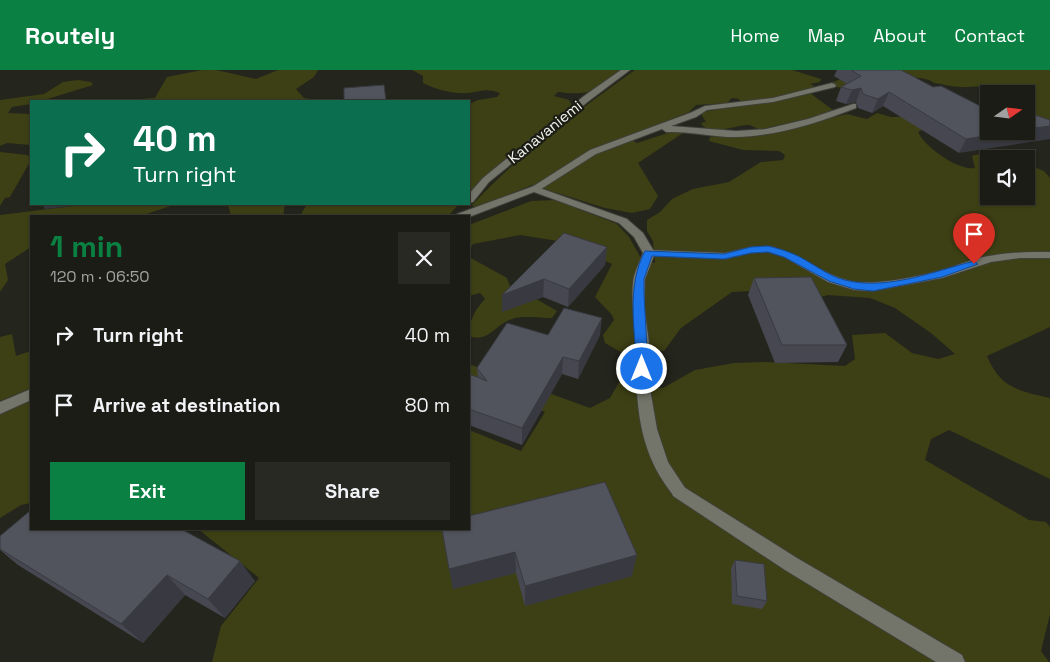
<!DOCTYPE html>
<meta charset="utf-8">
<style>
body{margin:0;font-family:"Space Grotesk",sans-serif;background:#282922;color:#f1f3f6;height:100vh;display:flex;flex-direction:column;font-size:19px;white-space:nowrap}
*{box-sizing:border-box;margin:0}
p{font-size:16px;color:#a0a1a0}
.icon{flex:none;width:28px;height:28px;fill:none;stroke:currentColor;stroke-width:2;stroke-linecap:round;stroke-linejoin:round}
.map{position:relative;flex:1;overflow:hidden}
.details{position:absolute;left:30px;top:145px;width:440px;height:315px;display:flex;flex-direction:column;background:#1b1c15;border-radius:0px;box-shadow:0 1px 4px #0004,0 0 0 1px #393a34}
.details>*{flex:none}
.banner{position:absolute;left:30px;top:30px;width:440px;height:105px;border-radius:0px;box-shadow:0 1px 4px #0004,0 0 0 1px #393a34;background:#0b6e4f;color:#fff;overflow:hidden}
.needle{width:32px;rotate:76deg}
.controls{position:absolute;left:980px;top:15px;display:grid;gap:10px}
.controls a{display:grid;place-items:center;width:55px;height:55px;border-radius:0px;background:#1b1c15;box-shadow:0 1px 4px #0004,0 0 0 1px #393a34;font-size:25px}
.pin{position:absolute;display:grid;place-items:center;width:42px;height:42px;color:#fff;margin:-51px -21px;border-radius:50% 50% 50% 0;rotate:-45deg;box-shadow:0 0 5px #0007}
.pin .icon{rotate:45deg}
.me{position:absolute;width:55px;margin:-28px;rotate:0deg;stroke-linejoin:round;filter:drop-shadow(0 0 4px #0008)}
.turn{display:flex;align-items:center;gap:18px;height:105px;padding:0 20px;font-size:22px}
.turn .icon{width:65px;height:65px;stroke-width:2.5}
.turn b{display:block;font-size:35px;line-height:42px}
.round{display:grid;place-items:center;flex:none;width:52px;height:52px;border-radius:0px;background:#282922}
.head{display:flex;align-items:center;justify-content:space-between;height:85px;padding:0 20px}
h1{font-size:30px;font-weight:800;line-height:38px;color:#0b8043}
.action{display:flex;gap:10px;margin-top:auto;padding:10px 20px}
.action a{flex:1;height:58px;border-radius:0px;background:#0b8043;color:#fff;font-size:20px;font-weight:800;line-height:58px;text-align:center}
.action a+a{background:#282922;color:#f1f3f6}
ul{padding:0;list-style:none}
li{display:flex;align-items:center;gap:15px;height:70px;padding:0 20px}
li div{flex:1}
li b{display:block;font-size:19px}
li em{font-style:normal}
header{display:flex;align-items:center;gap:30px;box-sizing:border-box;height:70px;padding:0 25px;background:#0b8043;color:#fff}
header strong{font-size:24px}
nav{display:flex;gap:28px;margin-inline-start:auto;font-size:18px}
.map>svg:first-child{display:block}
.green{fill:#3d4014;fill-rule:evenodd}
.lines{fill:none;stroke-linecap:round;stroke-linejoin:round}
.service-casing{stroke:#3f4039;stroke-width:2}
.minor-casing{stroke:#3f4039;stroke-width:2}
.service{fill:#73756a;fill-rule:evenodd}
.minor{fill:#73756a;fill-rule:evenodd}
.wall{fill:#464750}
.shaded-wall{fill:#393a41}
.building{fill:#51535d;stroke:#393a41}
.route{fill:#1a73e8;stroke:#114b97}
.labels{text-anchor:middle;stroke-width:4.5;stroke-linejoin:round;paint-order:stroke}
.far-street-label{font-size:15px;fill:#f2f3ed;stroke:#1b1c13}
</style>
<header>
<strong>Routely</strong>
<nav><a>Home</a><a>Map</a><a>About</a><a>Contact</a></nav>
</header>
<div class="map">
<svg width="1050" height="592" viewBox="0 0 1050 592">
<rect width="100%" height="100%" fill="#24251c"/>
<!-- green -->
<path class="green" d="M202,0H216L256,9L278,0H318L314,7L296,19L304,28L325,31H111L155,28L167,7Z
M412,0H619C600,22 586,26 558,22L554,26L569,30L572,36L539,62L469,125V34L478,30L497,27L500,23C486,18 483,21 469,23C453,24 437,20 423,13V6Z
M635,0H792L821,9L820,12L810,14L814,16L810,23L833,40L830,41L831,43C812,48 793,52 774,56C770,57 763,59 759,59C755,58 752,55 748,55C736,55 708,67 701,53L706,52L701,44L702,42L742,36L739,29L732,28L727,33L696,35L689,42L626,67L637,73L674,61L683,63L638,93L658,126L650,139L632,143L605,138L532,115L480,136L474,137L472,135C520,84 577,41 635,0Z
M866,0H1050V65L1026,53V24H995L999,22C986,14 976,17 961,17C952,17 943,14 934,13C919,0 863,13 843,18L836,17L833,12Z
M78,10L91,12L93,15L41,31H31V34L12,37L8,43L31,44V75L7,73L0,76V30L44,24L63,12Z
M877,43L891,47H921L931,56L918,62C925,77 958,101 975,98L972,86C984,82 992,85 1004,89H989V126H1026V94L1044,101L1050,108V257L987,286C1000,318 1019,321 1050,328V409L949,360L931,369L925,390L1029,450L1046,452L1050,457V544L1041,581L1049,592H212L221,556L259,508L198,459H469V360L521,381L545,342L491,321L469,311V294L590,338L610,328L626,300L624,284L605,273L603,265L614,250L612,245L595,227L612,194L564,172L520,165L473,174L469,181V155L531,131L555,130L617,154L629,167L642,190L655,193L653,171L647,161V150L660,142L672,129L693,119L729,112L761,92L783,90L785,85L779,81L743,80L709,71L710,67L761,65L847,44L867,49ZM778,220L817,228L828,225L870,228L895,238L931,263L955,284L938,289L912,283L885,263L852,265L855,289L845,296L767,292L734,293L695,300L663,318H651L647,279L664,281L681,258L732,222Z
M0,82L27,85L31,87V90L10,127L5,128L0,136Z
M89,134H177L140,146H31V177L5,194L8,210L0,222V145Z
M228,134H285L283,146H231Z
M307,134H459L448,146H300Z
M469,187L507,208L511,219L538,230L557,241L552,248C542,248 520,245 512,249C495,254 489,273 469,266C469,250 475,240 485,229L480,223L469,226Z
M12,264L16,286L31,281V318L0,331V267Z
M31,331V433L21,435L0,448V344Z"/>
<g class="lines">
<!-- service casing -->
<g class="service-casing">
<path id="service" d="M832,13L836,15L835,17L773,32L707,40L696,47L671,56L736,61L766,59L808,49L853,34H856V38C818,53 777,66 736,67C712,67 689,61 666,62L662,59L596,84L538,121H530L529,119L590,80L690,43L705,36L773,28Z
M769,176C800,183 826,208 856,212C878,215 921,206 942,200C958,196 973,188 989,186C1010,182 1030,182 1050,182V188H1020L991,192L942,208L873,221L854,220L828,212L784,187L768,182L751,183L725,189L649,186L643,183L649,180L725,183L751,177Z
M679,414L797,488L962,585L965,592H936L785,500L673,426L671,421L673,416Z"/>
</g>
<!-- minor casing -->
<g class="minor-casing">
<path id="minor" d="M621,0H630L590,30L489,112L473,132L469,133V124L483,108L584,26Z
M534,116L627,149L643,163L655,183L645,209L644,236L649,272V313L657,359L668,392L687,421L685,426C674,430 671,422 665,414C635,370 637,324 635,273C635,252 631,233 633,212C634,202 640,192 643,183L634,167L619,153L534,122L469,147L456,146L457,144Z
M31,319V330L0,344V332Z"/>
</g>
<!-- service -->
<use href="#service" class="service"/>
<!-- minor -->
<use href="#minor" class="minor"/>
</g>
<!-- wall -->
<path class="wall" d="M837,0H901L933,17L982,37L989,36L959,83L883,36L872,43L858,38L856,32L846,34L836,31L841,17L847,14L834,6Z
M607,177L605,195L568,237L543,227L502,242V225Z
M754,208L847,275L838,292L775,293L748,225Z
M548,265H600L578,309L562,304L522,375L469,355V304L478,308L477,298Z
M442,459L632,506L525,536L516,503L453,519Z
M0,466L255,511L225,548L185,525L143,573L18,495L0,480Z
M735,490L767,531L762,539L732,534L731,498Z"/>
<!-- shaded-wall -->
<path class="shaded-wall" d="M861,18L856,32L846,34L852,20Z
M889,22L883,36L872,43L878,29Z
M1050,56V69L959,83L966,69L1015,61H1026V59Z
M42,134H89L45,139Z
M607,177L605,195L568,237L569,219Z
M544,209L543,227L502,242V225Z
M602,248L600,265L578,309L579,291Z
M563,287L562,304L522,375V358Z
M515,482L516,503L453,519L449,499Z
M637,485L632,506L525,536V516Z
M240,491L255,511L225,548L208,529Z
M167,505L185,525L143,573L121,554Z"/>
<!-- building -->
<path class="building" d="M851,0H901L933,17L941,16L982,37L989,36V61H1015L966,69L889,22L878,29L863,24L861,18L852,20L841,17L861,6Z
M384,15L386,31H344V18Z
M1026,42L1050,50V56L1026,59Z
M564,163L607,177L569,219L544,209L502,225Z
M811,207L847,275H782L754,208Z
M564,238L602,248L579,291L563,287L522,358L469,339V304L487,311L477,298L507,253L548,265Z
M605,412L637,485L525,516L515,482L449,499L442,459H469V446Z
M31,440V459H181L240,491L208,529L167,505L121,554L0,479V466Z
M735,490L764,494L767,531L737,526Z"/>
<!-- route -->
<path class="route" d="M768,176C776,178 784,180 791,183C807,189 822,202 838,208C881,223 932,202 974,191L978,194L942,207L873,221L854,219L829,211L784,187L768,182L751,183L724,189L652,186L644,209V223L648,299L642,303L638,302L637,299C635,261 626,216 645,181L724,184L751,177Z"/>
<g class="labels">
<!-- far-street labels -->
<g class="far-street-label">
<text transform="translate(545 62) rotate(-39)" y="5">Kanavaniemi</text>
</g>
</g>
</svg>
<div class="controls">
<a><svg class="needle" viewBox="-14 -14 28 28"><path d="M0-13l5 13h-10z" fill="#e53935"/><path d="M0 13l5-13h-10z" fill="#a0a1a0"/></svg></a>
<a><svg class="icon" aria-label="sound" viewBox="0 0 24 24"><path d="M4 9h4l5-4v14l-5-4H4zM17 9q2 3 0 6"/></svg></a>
</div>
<div class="pin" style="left:974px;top:194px;background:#d93025"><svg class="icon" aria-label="arrive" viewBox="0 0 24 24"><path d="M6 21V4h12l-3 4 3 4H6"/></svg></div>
<svg class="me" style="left:642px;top:299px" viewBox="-20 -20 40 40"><circle r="17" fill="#1a73e8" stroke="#fff" stroke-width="3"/><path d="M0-11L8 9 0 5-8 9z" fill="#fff"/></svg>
<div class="banner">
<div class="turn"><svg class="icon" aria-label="right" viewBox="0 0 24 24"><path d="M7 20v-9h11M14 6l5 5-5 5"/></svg><div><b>40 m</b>Turn right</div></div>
</div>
<section class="details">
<div class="head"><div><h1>1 min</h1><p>120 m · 06:50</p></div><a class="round"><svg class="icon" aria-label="close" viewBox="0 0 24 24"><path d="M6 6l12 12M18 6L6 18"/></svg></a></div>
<ul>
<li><svg class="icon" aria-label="right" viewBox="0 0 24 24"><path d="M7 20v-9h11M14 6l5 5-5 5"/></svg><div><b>Turn right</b></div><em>40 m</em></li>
<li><svg class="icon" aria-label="arrive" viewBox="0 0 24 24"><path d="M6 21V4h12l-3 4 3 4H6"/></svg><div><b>Arrive at destination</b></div><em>80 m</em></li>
</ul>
<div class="action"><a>Exit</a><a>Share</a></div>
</section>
</div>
